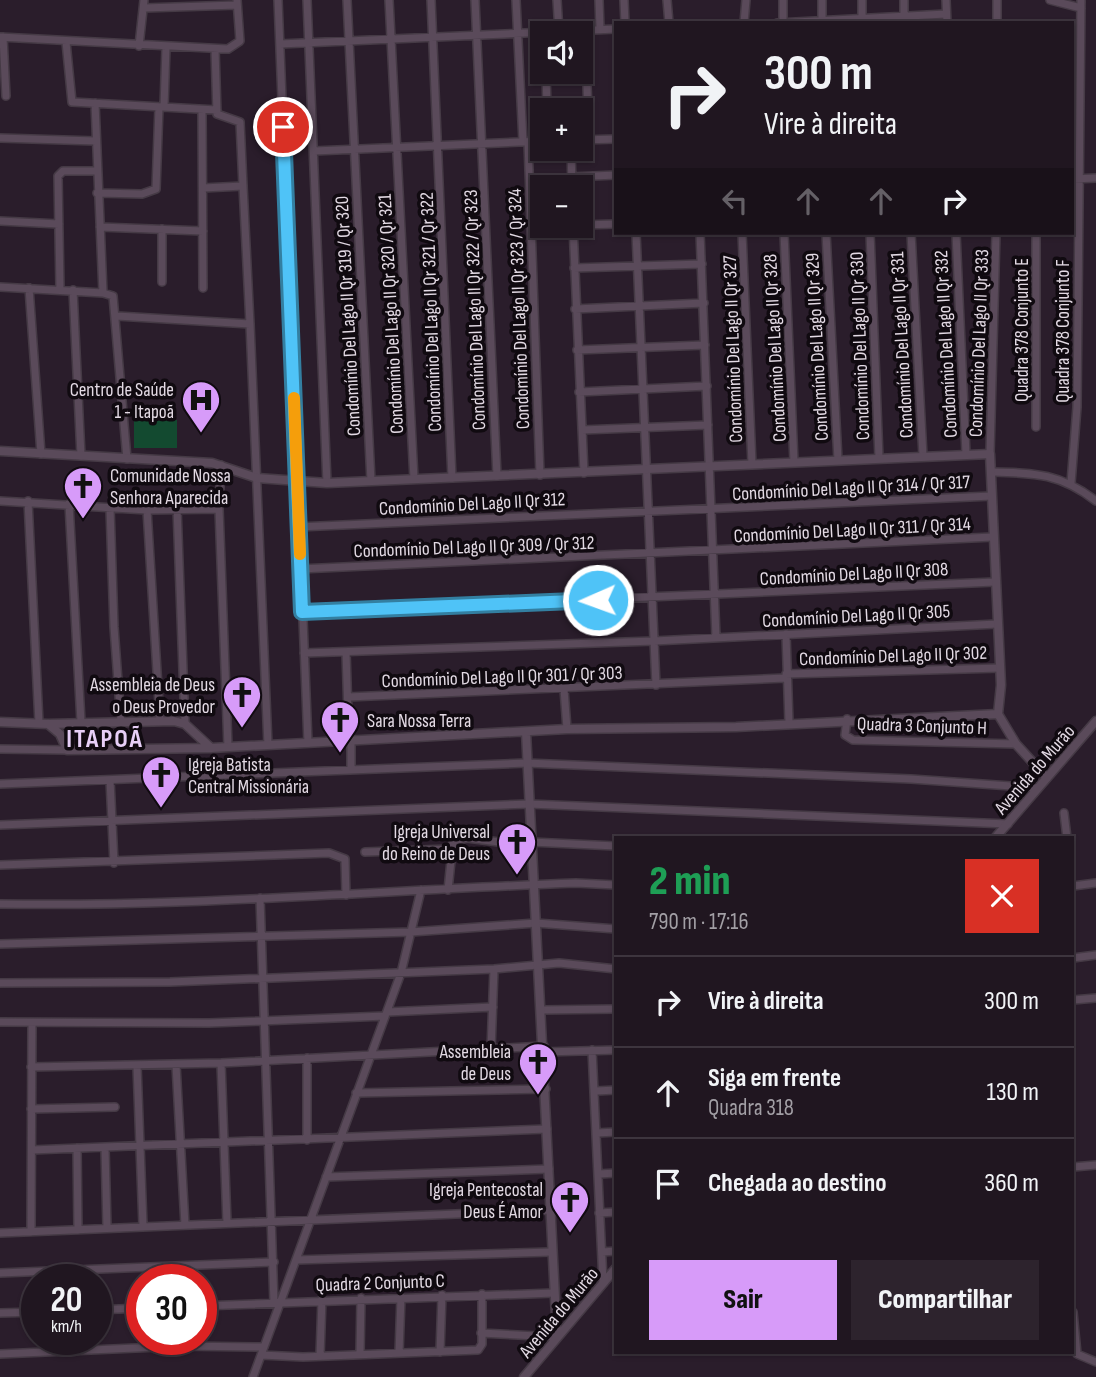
<!DOCTYPE html>
<html lang="pt">
<meta charset="utf-8">
<style>
body{margin:0;font-family:"Sofia Sans Condensed",sans-serif;background:#2d232d;color:#f1f3f6;height:100vh;display:flex;flex-direction:column;font-size:26px;white-space:nowrap}
*{box-sizing:border-box;margin:0}
p{font-size:23px;color:#a29fa5}
.icon{flex:none;width:38px;height:38px;fill:none;stroke:currentColor;stroke-width:2;stroke-linecap:round;stroke-linejoin:round}
.map{position:relative;flex:1;overflow:hidden}
.sheet{position:absolute;left:614px;top:836px;width:460px;height:518px;display:flex;flex-direction:column;background:#201620;border-radius:0px;box-shadow:0 2px 5px #0004,0 0 0 2px #3d353e}
.sheet>*{flex:none}
.banner{position:absolute;left:614px;top:21px;width:460px;height:214px;border-radius:0px;box-shadow:0 2px 5px #0004,0 0 0 2px #3d353e;background:#201620;color:#f1f3f6;overflow:hidden}
.fabs{position:absolute;left:530px;top:21px;display:grid;gap:14px}
.fabs a{display:grid;place-items:center;width:63px;height:63px;border-radius:0px;background:#201620;box-shadow:0 2px 5px #0004,0 0 0 2px #3d353e;font-size:35px}
.speed{position:absolute;left:21px;top:1264px;display:flex;gap:14px;font-size:35px;font-weight:700;text-align:center}
.speed>*{display:grid;place-content:center;width:91px;height:91px;border-radius:50%;background:#201620;box-shadow:0 2px 5px #0004,0 0 0 2px #3d353e;line-height:1}
.speed small{font-size:18px;font-weight:400}
.speed .limit{border:10px solid #d22;background:#fff;color:#111}
.pin{position:absolute;display:grid;place-items:center;width:60px;height:60px;color:#fff;margin:-30px;border:4px solid #fff;border-radius:50%;box-shadow:0 2px 7px #0007}
.me{position:absolute;width:77px;margin:-38px;rotate:268deg;stroke-linejoin:round;filter:drop-shadow(0 0 5px #0008)}
.turn{display:flex;align-items:center;gap:24px;height:147px;padding:0 35px;font-size:32px}
.turn .icon{width:91px;height:91px;stroke-width:2.5}
.turn b{display:block;font-size:49px;line-height:60px}
.lanes{display:flex;align-items:center;height:66px;padding:0 35px;background:#0003;justify-content:center;gap:35px;direction:ltr}
.lanes .off{opacity:.35}
.round{display:grid;place-items:center;flex:none;width:74px;height:74px;border-radius:0px;background:#2d232d}
.head{display:flex;align-items:center;justify-content:space-between;height:119px;padding:0 35px}
h1{font-size:42px;font-weight:800;line-height:52px;color:#1e9e55}
.primary-button{display:flex;gap:14px;margin-top:auto;padding:14px 35px}
.primary-button a{flex:1;height:80px;border-radius:0px;background:#d79bf9;color:#111;font-size:28px;font-weight:800;line-height:80px;text-align:center}
.primary-button a+a{background:#2d232d;color:#f1f3f6}
ul{padding:0;list-style:none}
li{display:flex;align-items:center;gap:21px;height:91px;padding:0 35px;border-top:2px solid #3d353e}
li div{flex:1}
li b{display:block;font-size:26px}
li em{font-style:normal}
.map>svg:first-child{display:block}
.green{fill:#134a30}
.lines{fill:none;stroke-linecap:round;stroke-linejoin:round}
.minor-casing{stroke:#453a45;stroke-width:10}
.tertiary-casing{stroke:#453a45;stroke-width:11}
.minor{stroke:#5a4a5a;stroke-width:7}
.tertiary{stroke:#5a4a5a;stroke-width:8}
.route-casing{stroke:#337fa1;stroke-width:18}
.route{stroke:#4fc3f7;stroke-width:12}
.slow{stroke:#f59e0b;stroke-width:12}
.labels{text-anchor:middle;stroke-width:7;stroke-linejoin:round;paint-order:stroke}
.street-label{font-size:19px;fill:#e3dae4;stroke:#100a10}
.poi-label{font-size:19px;fill:#e3dae4;stroke:#100a10;text-anchor:end}
.district-label{font-size:26px;font-weight:bold;letter-spacing:2px;fill:#e7cff7;stroke:#100a10}
</style>
<div class="map">
<svg width="1096" height="1377" viewBox="0 0 1096 1377">
<rect width="100%" height="100%" fill="#2a1d2b"/>
<!-- green -->
<path class="green" d="M134,420H177V448H134Z"/>
<g class="lines">
<!-- minor casing -->
<g class="minor-casing">
<path id="minor" d="M278,0L308,743
M307,0L327,483
M347,0L371,481
M389,0L414,479
M431,0L452,478
M475,0L497,476
M516,0L523,142
M557,0L559,32
M599,0L600,29
M624,0L625,23
M667,0L669,23
M904,0V16
M946,0L947,23
M1050,0L1081,8
M144,8L237,5
M862,18V0
M822,21V0
M744,23L746,0
M777,23L946,14
M783,23V0
M997,23V0
M585,31L589,140
M0,37L228,49L240,41L237,0
M3,37L6,96
M66,42L72,102L217,110
M280,44L616,29
M139,46L144,0
M546,72L547,110
M95,103L103,293
M164,107L166,47
M202,110L203,288
M0,138L96,141
M581,140L616,139
M528,142L540,475
M571,149L572,187
M314,151L542,141
M571,177L616,175
M1073,179L1096,178
M243,186L250,324
M203,188L243,186L240,122L217,114L215,49
M97,193L142,194L156,189L159,107
M0,221L59,224
M581,225L616,224
M573,226L584,473
M100,227L203,231
M636,233L656,685
M700,233L716,637
M742,233L752,464
M784,233L794,462
M826,233L838,460
M870,233L879,458
M911,233L923,456
M956,233L966,454
M574,268L702,264
M162,282V229
M0,287L103,293L113,296L127,459
M29,288L41,454
M60,289L58,176L63,171H97
M73,290L81,456
M575,309L704,303
M117,316L250,324L268,745
M577,350L705,345
M579,392L707,386
M1036,427V233
M582,430L708,425
M990,454L996,233
M221,465L219,509L228,747
M991,472C1035,473 1060,473 1096,501
M1071,483L1077,407L1081,0
M0,501L147,510L219,509
M28,501L39,723
M69,504L81,722
M110,508L114,627L121,722
M177,508L185,724
M147,510L160,720
M298,527L992,496
M300,569L993,537
M302,612L995,582
M786,634L789,723
M346,652L348,714
M304,653L654,641L997,624
M786,674L1000,668
M564,689L567,729
M348,697L786,678
M847,719L845,735L853,740L1016,744
M351,742V770
M0,749L67,750
M110,780L114,863
M0,784L526,763L911,779L1038,788
M1064,813L1067,838
M0,825L529,804L1008,824
M531,842L616,846
M365,852L451,849
M0,865L329,853L345,859L346,895
M1073,886L1096,883
M448,890L453,841L467,838L531,846
M260,898L274,1303
M0,904C192,907 384,890 576,883L616,885
M0,944L411,932L536,923L616,929
M1073,958L1096,955
M0,983L170,982L494,969L559,963L616,969
M1073,1000L1096,998
M542,1010L616,1009
M387,1012L493,1007
M0,1022L209,1023L385,1016
M491,1050L494,969
M592,1050L603,1282
M544,1052L616,1050
M221,1063L227,1223
M176,1065L185,1225
M137,1066L143,1226
M31,1067L221,1063L544,1046
M596,1091L616,1090
M356,1093L546,1089
M31,1109L115,1107
M597,1133L616,1132
M307,1140V1058
M77,1148L78,1230
M105,1148L107,1228
M32,1150L547,1129
M1073,1167L1096,1165
M599,1174L616,1173
M326,1177L549,1169
M599,1213L616,1212
M31,1232L32,1023
M0,1233L550,1210
M602,1252L616,1251
M296,1260L551,1252
M0,1273L274,1262
M201,1306L554,1293
M96,1310L142,1308
M1073,1312L1077,1354L1096,1362
M0,1313L37,1312
M481,1333L557,1337
M440,1352L442,1295
M399,1353L401,1297
M0,1354L181,1346L264,1347
M360,1354L361,1298
M261,1355L303,1357L478,1350L482,1344V1294
M320,1356L322,1299
M253,1377L401,973L421,890"/>
</g>
<!-- tertiary casing -->
<g class="tertiary-casing">
<path id="tertiary" d="M0,451L212,463L257,478L327,483L990,454L1001,685L998,714
M998,714L1016,744L1047,778
M0,722L48,724L174,721L185,724L211,748
M48,724L60,734L67,750L211,748L567,729L736,727L998,714
M526,732L557,1337
M995,838L1096,721
M524,1377L616,1268"/>
</g>
<!-- minor -->
<use href="#minor" class="minor"/>
<!-- tertiary -->
<use href="#tertiary" class="tertiary"/>
</g>
<g class="lines">
<!-- route casing -->
<g class="route-casing">
<path id="route" d="M283,127L302,612L598,600"/>
</g>
<!-- route -->
<use href="#route" class="route"/>
<!-- slow -->
<path class="slow" d="M294,398L300,554"/>
</g>
<!-- icons -->
<defs>
<g id="hospital-pin" transform="scale(2.0125)"><path d="M0 17L-7.5 6A9.5 9.5 0 1 1 7.5 6Z" fill="#d79bf9" stroke="#100a10"/><path d="M-5-5h3v3.5h4V-5h3V5h-3V1.5h-4V5h-3Z" fill="#111"/></g>
<g id="church-pin" transform="scale(2.0125)"><path d="M0 17L-7.5 6A9.5 9.5 0 1 1 7.5 6Z" fill="#d79bf9" stroke="#100a10"/><path d="M-1.2-6h2.4v3.5h3.3v2.4h-3.3V6h-2.4V-.1h-3.3v-2.4h3.3Z" fill="#111"/></g>
</defs>
<g fill-rule="evenodd">
<use href="#hospital-pin" x="201" y="400"/>
<use href="#church-pin" x="83" y="486"/>
<use href="#church-pin" x="242" y="695"/>
<use href="#church-pin" x="340" y="720"/>
<use href="#church-pin" x="161" y="775"/>
<use href="#church-pin" x="517" y="842"/>
<use href="#church-pin" x="538" y="1062"/>
<use href="#church-pin" x="570" y="1200"/>
</g>
<g class="labels">
<!-- street labels -->
<g class="street-label">
<text transform="translate(518 309) rotate(-92)" y="7">Condomínio Del Lago II Qr 323 / Qr 324</text>
<text transform="translate(474 310) rotate(-92)" y="7">Condomínio Del Lago II Qr 322 / Qr 323</text>
<text transform="translate(430 312) rotate(-92)" y="7">Condomínio Del Lago II Qr 321 / Qr 322</text>
<text transform="translate(390 314) rotate(-93)" y="7">Condomínio Del Lago II Qr 320 / Qr 321</text>
<text transform="translate(347 316) rotate(-93)" y="7">Condomínio Del Lago II Qr 319 / Qr 320</text>
<text transform="translate(1021 330) rotate(-90)" y="7">Quadra 378 Conjunto E</text>
<text transform="translate(1062 331) rotate(-90)" y="7">Quadra 378 Conjunto F</text>
<text transform="translate(978 343) rotate(-88)" y="7">Condomínio Del Lago II Qr 333</text>
<text transform="translate(945 344) rotate(-93)" y="7">Condomínio Del Lago II Qr 332</text>
<text transform="translate(901 345) rotate(-93)" y="7">Condomínio Del Lago II Qr 331</text>
<text transform="translate(859 346) rotate(-92)" y="7">Condomínio Del Lago II Qr 330</text>
<text transform="translate(816 347) rotate(-93)" y="7">Condomínio Del Lago II Qr 329</text>
<text transform="translate(774 348) rotate(-93)" y="7">Condomínio Del Lago II Qr 328</text>
<text transform="translate(732 349) rotate(-92)" y="7">Condomínio Del Lago II Qr 327</text>
<text transform="translate(851 487) rotate(-3)" y="7">Condomínio Del Lago II Qr 314 / Qr 317</text>
<text transform="translate(472 503) rotate(-3)" y="7">Condomínio Del Lago II Qr 312</text>
<text transform="translate(852 529) rotate(-3)" y="7">Condomínio Del Lago II Qr 311 / Qr 314</text>
<text transform="translate(474 546) rotate(-2)" y="7">Condomínio Del Lago II Qr 309 / Qr 312</text>
<text transform="translate(854 573) rotate(-3)" y="7">Condomínio Del Lago II Qr 308</text>
<text transform="translate(856 615) rotate(-3)" y="7">Condomínio Del Lago II Qr 305</text>
<text transform="translate(893 655) rotate(-2)" y="7">Condomínio Del Lago II Qr 302</text>
<text transform="translate(502 676) rotate(-2)" y="7">Condomínio Del Lago II Qr 301 / Qr 303</text>
<text transform="translate(922 725) rotate(2)" y="7">Quadra 3 Conjunto H</text>
<text transform="translate(1034 769) rotate(-49)" y="7">Avenida do Murão</text>
<text transform="translate(380 1282) rotate(-2)" y="7">Quadra 2 Conjunto C</text>
<text transform="translate(558 1312) rotate(-50)" y="7">Avenida do Murão</text>
</g>
<!-- poi labels -->
<g class="poi-label">
<text x="174" y="396">Centro de Saúde<tspan x="174" dy="22">1 - Itapoã</tspan></text>
<text x="110" y="482" text-anchor="start">Comunidade Nossa<tspan x="110" dy="22">Senhora Aparecida</tspan></text>
<text x="215" y="691">Assembleia de Deus<tspan x="215" dy="22">o Deus Provedor</tspan></text>
<text x="367" y="727" text-anchor="start">Sara Nossa Terra</text>
<text x="188" y="771" text-anchor="start">Igreja Batista<tspan x="188" dy="22">Central Missionária</tspan></text>
<text x="490" y="838">Igreja Universal<tspan x="490" dy="22">do Reino de Deus</tspan></text>
<text x="511" y="1058">Assembleia<tspan x="511" dy="22">de Deus</tspan></text>
<text x="543" y="1196">Igreja Pentecostal<tspan x="543" dy="22">Deus É Amor</tspan></text>
</g>
<!-- district labels -->
<g class="district-label">
<text x="105" y="747">ITAPOÃ</text>
</g>
</g>
</svg>
<div class="fabs">
<a><svg class="icon" aria-label="sound" viewBox="0 0 24 24"><path d="M4 9h4l5-4v14l-5-4H4zM17 9q2 3 0 6"/></svg></a>
<a>+</a>
<a>−</a>
</div>
<div class="speed"><div>20<small>km/h</small></div><div class="limit">30</div></div>
<div class="pin" style="left:283px;top:127px;background:#d93025"><svg class="icon" aria-label="arrive" viewBox="0 0 24 24"><path d="M6 21V4h12l-3 4 3 4H6"/></svg></div>
<svg class="me" style="left:598px;top:600px" viewBox="-20 -20 40 40"><circle r="17" fill="#4fc3f7" stroke="#fff" stroke-width="3"/><path d="M0-11L8 9 0 5-8 9z" fill="#fff"/></svg>
<div class="banner">
<div class="turn"><svg class="icon" aria-label="right" viewBox="0 0 24 24"><path d="M7 20v-9h11M14 6l5 5-5 5"/></svg><div><b>300 m</b>Vire à direita</div></div>
<div class="lanes"><svg class="icon off" aria-label="left" viewBox="0 0 24 24"><path d="M17 20v-9H6M10 6l-5 5 5 5"/></svg><svg class="icon off" aria-label="ahead" viewBox="0 0 24 24"><path d="M12 20V5M6 11l6-6 6 6"/></svg><svg class="icon off" aria-label="ahead" viewBox="0 0 24 24"><path d="M12 20V5M6 11l6-6 6 6"/></svg><svg class="icon" aria-label="right" viewBox="0 0 24 24"><path d="M7 20v-9h11M14 6l5 5-5 5"/></svg></div>
</div>
<section class="sheet">
<div class="head"><div><h1>2 min</h1><p>790 m · 17:16</p></div><a class="round" style="background:#d93025;color:#fff"><svg class="icon" aria-label="close" viewBox="0 0 24 24"><path d="M6 6l12 12M18 6L6 18"/></svg></a></div>
<ul>
<li><svg class="icon" aria-label="right" viewBox="0 0 24 24"><path d="M7 20v-9h11M14 6l5 5-5 5"/></svg><div><b>Vire à direita</b></div><em>300 m</em></li>
<li><svg class="icon" aria-label="ahead" viewBox="0 0 24 24"><path d="M12 20V5M6 11l6-6 6 6"/></svg><div><b>Siga em frente</b><p>Quadra 318</p></div><em>130 m</em></li>
<li><svg class="icon" aria-label="arrive" viewBox="0 0 24 24"><path d="M6 21V4h12l-3 4 3 4H6"/></svg><div><b>Chegada ao destino</b></div><em>360 m</em></li>
</ul>
<div class="primary-button"><a>Sair</a><a>Compartilhar</a></div>
</section>
</div>
